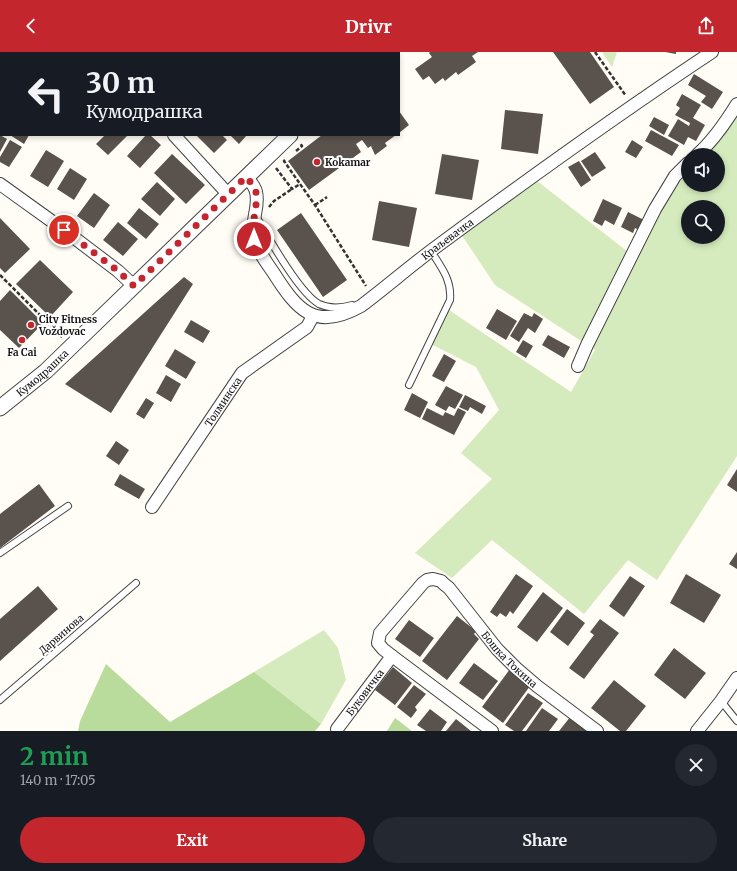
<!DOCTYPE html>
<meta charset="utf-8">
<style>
body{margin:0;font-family:Merriweather,serif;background:#242831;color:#f1f3f6;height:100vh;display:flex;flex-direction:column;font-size:15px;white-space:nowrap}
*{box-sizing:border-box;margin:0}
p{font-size:13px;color:#9ea1a6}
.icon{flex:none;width:22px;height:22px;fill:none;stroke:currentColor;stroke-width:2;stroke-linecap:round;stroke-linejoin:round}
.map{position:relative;height:679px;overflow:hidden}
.sheet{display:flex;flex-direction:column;background:#171b24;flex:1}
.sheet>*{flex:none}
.top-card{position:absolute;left:0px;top:0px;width:400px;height:84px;box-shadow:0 2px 6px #0003;background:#171b24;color:#f1f3f6;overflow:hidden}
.controls{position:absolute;left:681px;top:96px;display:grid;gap:8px}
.controls a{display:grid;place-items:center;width:44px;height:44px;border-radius:50%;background:#171b24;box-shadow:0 2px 6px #0003;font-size:20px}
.pin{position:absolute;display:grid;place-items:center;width:34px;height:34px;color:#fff;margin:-17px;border:2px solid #fff;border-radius:50%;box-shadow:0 1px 4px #0007}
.me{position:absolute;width:44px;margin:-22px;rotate:0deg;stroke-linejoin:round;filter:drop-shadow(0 0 3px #0008)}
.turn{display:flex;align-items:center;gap:14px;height:84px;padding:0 20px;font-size:18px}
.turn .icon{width:52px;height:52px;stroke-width:2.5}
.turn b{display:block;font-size:28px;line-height:34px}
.round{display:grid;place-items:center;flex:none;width:42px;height:42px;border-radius:21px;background:#242831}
.head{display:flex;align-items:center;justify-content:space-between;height:68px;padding:0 20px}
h1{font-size:24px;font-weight:700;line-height:30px;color:#1e9e55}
.action{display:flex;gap:8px;margin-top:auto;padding:8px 20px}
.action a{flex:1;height:46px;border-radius:24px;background:#c4262e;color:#fff;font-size:16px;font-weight:700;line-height:46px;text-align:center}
.action a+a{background:#242831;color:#f1f3f6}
header{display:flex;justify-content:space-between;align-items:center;height:52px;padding:0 20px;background:#c4262e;color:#fff;font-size:18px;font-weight:700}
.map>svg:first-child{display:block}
.green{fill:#d5ebbd;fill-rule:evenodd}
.forest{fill:#b9dc9c}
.building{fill:#5a524d}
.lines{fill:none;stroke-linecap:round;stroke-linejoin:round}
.service-casing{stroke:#444;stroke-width:8}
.minor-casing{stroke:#444;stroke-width:14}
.tertiary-casing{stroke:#444;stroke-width:17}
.path{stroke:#333;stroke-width:2.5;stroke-dasharray:4 2;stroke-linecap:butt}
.service{stroke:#fff;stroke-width:6}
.minor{stroke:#fff;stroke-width:12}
.tertiary{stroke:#fff;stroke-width:15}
.route{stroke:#c4262e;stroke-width:7;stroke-dasharray:0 12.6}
.poi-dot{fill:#c4262e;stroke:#fff;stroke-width:1.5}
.labels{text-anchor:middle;stroke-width:4;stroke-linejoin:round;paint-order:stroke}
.poi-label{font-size:10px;font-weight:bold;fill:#111;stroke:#fff;text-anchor:start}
.street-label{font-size:10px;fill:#111;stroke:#fff}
</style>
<header><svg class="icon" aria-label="back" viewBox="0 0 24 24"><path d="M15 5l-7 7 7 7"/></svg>Drivr<svg class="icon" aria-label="share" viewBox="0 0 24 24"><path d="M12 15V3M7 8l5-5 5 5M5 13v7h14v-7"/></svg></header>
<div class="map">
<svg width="737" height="679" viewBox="0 0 737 679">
<rect width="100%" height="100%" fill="#fffdf5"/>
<!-- green -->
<path class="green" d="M602,0H617L612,15Z
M737,66V404L657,528L628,508L584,562L492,488L452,526L415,501L492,427L461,401L499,358L476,315L429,291L446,256L571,340L595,298L495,233L459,179L532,125L637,207C652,178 665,145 688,121V133H718V103H706ZM688,155H718V185H688Z
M324,578L338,596L346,628L321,672L254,620Z"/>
<!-- forest -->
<path class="forest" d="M106,612L170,670L254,620L321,672L315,679H78L80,669Z
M395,666L412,679H387Z"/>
<!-- building -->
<path class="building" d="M430,0H478L472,4L476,10L458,23L456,20L445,29L443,26L435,32L429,24L423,28L415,17L432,5L429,1Z
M553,0H590L614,35L590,52Z
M665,0H676V2Z
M694,22L723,40L712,57L701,50L706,44L688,33Z
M682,42L701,53L693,66L705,73L696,89L688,85L684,93L668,84L678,67L689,74L690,71L675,63L680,56L676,53Z
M505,58L543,62L538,102L501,97Z
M399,59L409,73L399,81Z
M654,65L669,73L664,83L649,74Z
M651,78L679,93L672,104L645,89Z
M0,83L7,87L0,100Z
M10,83H29L24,92Z
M105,83H128L108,103L96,92Z
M146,83H150L161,93L140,116L127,104Z
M196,83H222L227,88L214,101Z
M230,83H247L239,92Z
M322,83H396L385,91L387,94L375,103L371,94L368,96L362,88L356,92L361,100L309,138L288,109Z
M10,88L22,95L9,115L0,110V105Z
M632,88L643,95L636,106L625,100Z
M46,98L64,109L48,135L30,124Z
M595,100L606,116L592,125L581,109Z
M172,102L205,133L186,152L154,121Z
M442,102L479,108L472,148L435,142Z
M579,109L591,128L581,135L568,115Z
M70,116L87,127L74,148L57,137Z
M157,130L175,147L160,164L141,147Z
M94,141L110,153L94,176L77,164Z
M603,147L622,156L614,173L605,168L602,174L593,169Z
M379,149L417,156L409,195L372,188Z
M139,156L159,172L146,187L127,171Z
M628,160L644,168L639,178L635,176L633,181L621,175Z
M301,161L347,228L323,245L277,178Z
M0,166L30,197L5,221L0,216Z
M118,170L138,187L123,204L103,188Z
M40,208L73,240L50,265L16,232Z
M184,225L193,232L111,361L65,332Z
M10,238L43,271L19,296L0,278V249Z
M497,257L517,269L506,288L486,276Z
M524,261L532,265L534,261L543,267L535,281L528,276L519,290L510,284Z
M191,268L210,279L203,291L184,280Z
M548,283L570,295L564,306L542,293Z
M523,288L533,294L526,306L516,300Z
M175,297L196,310L186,327L165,314Z
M444,302L456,309L444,330L432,324Z
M166,323L181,332L171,350L156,341Z
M446,334L463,343L455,357L449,354L446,359L435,353Z
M412,341L428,350L420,366L404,358Z
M465,343L486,354L482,362L470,355L468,359L459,355Z
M146,346L154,351L144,367L136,362Z
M427,356L443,364L445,360L454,364L458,356L466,360L454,383L422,367Z
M116,389L129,398L119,413L106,404Z
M737,417V440L727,433Z
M120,422L145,437L139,447L114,433Z
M39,432L55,454L0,496V462Z
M737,500V517L729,512Z
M516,522L533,534L513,562L510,559L506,565L500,561L497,565L490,560Z
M686,522L721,543L704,571L670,551Z
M630,524L645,534L624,565L609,554Z
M38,534L58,557L0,609V567Z
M543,540L563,556L537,590L517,575Z
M567,557L585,571L568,594L550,580Z
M457,564L476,579L474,582L479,587L447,628L422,609Z
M600,567L619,581L584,627L569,616L594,583L590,580Z
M409,568L434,586L420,605L395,587Z
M674,596L706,621L685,647L654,623Z
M474,611L498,629L483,648L459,631Z
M393,615L412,631L395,653L375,638Z
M510,617L530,634L503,671L482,655Z
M614,628L646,654L626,679H620L591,656Z
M414,633L426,642L415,655L417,658L411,666L397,655Z
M528,641L543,651L522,679H514L505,673Z
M542,656L558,667L549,679H526Z
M430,657L447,670L441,679H426L417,673Z
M571,664L590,679H559Z
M456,667L471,679H446Z"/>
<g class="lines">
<!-- service casing -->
<g class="service-casing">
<path id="service" d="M256,164C268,185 299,241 319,252C330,257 341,256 352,253
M409,333L450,248C452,228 441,215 431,199
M0,501L68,454
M0,648L136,531
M721,649L737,669"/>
</g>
<!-- minor casing -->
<g class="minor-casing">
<g id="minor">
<path d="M75,0L77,1"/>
<path d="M16,1L17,0"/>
<path d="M0,30L1,28"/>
<path d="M174,83L228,142"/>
<path d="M697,103C713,89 726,70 737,52"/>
<path id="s1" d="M246,125C250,129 255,134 256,140C260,155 250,170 254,185C257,198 266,210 273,220C297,258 315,280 361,254C385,236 408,216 432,198C524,130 617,63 712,0"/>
<path d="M0,132L64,178L118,219L134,234"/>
<path d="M578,314L587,293L655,157L675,124L688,111"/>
<path id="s2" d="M152,455L242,321L307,275L313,264"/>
<path id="s3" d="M337,677L392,604"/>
<path id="s4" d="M492,679L392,604L383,597L378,591L380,581L423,531L427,528L433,527L441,529L444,532L449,536L497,597L516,616L537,634L597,679"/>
<path d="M697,679L721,649L737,626"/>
</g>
</g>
<!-- tertiary casing -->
<g class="tertiary-casing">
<g id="tertiary">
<path d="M378,1L379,0"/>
<path id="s5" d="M0,356L46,319L290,83"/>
</g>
</g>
<!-- path -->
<path class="path" d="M595,0L626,44
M296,99L302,94L300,91
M285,108L284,109L300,132
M276,116L292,137L300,132L315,153L366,234
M315,153L327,145
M269,155L274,149L292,137
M0,223L62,285"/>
<!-- service -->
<use href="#service" class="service"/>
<!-- minor -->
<use href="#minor" class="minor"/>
<!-- tertiary -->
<use href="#tertiary" class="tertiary"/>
</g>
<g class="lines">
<!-- route -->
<path class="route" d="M64,178L118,219L134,234L246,125L254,134L256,140V156L252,177L254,187"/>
</g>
<!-- markers -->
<g class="poi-dot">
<circle cx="317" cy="110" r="4"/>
<circle cx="31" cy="273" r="4"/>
<circle cx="22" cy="288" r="4"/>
</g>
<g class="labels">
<!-- poi labels -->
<g class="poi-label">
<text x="325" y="114">Kokamar</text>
<text x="39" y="271">City Fitness<tspan x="39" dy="12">Voždovac</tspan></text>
<text x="22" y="304" text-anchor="middle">Fa Cai</text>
</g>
<!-- street labels -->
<g class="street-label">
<text dy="4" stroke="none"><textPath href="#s1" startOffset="323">Краљевачка</textPath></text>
<text dy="4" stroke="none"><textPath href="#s5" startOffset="55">Кумодрашка</textPath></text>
<text dy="4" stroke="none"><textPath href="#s2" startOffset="127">Толминска</textPath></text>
<text transform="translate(61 582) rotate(-41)" y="4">Дарвинова</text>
<text dy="4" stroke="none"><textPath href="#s4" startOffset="344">Бошка Токина</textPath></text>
<text dy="4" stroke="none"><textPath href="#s3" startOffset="46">Буковичка</textPath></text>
</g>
</g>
</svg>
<div class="controls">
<a><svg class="icon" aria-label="sound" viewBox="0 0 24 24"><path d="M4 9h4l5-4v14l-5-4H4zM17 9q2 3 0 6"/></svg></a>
<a><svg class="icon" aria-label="search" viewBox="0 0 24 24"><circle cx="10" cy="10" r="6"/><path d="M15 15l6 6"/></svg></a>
</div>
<div class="pin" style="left:64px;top:178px;background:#d93025"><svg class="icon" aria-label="arrive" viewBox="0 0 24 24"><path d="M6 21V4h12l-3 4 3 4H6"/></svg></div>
<svg class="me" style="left:254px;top:187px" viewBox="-20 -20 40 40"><circle r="17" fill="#c4262e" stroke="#fff" stroke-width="3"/><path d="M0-11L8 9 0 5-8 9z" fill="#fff"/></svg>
<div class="top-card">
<div class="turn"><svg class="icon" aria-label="left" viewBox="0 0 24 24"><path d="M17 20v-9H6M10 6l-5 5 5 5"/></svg><div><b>30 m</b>Кумодрашка</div></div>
</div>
</div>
<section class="sheet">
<div class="head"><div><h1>2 min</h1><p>140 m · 17:05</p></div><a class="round"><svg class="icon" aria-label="close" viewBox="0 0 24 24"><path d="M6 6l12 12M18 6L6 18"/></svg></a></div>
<div class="action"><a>Exit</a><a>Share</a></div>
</section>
